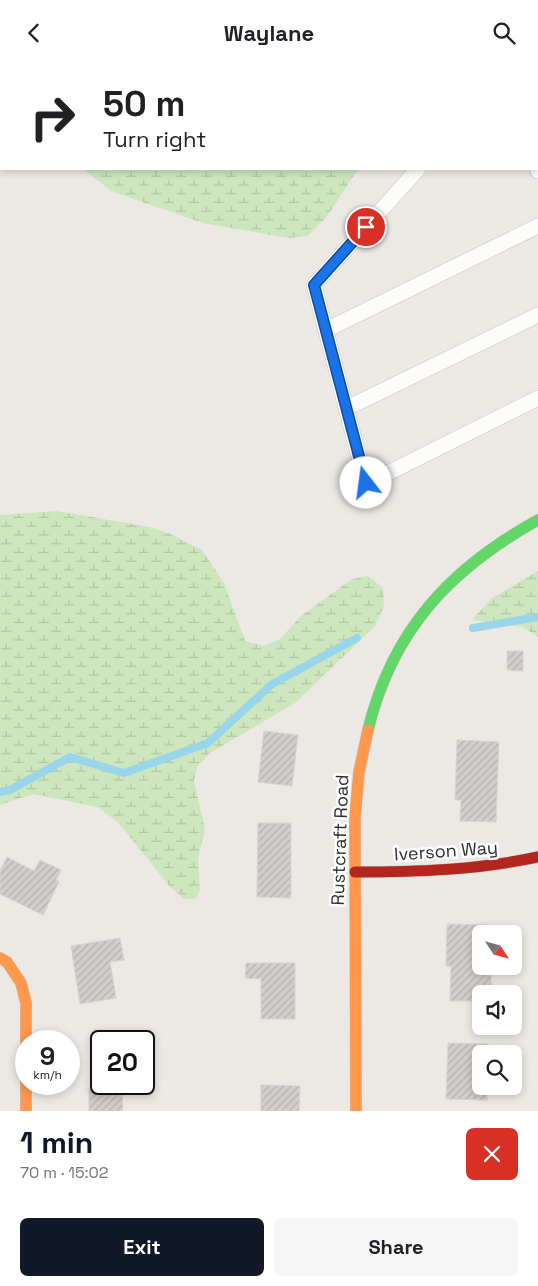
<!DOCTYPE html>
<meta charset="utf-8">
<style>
body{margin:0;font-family:"Space Grotesk",sans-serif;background:#f6f6f6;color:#202124;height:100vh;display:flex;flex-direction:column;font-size:19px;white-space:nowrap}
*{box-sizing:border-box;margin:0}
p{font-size:16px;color:#757577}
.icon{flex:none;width:28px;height:28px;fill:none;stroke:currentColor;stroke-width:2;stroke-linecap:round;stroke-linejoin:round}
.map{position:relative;height:1046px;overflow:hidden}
.sheet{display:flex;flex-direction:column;background:#fff;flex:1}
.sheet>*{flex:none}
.banner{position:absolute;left:0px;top:0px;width:539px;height:105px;box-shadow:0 2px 8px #0003;background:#fff;color:#202124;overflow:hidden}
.needle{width:32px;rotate:126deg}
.tools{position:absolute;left:472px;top:860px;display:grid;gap:10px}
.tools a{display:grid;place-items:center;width:50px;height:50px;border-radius:8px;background:#fff;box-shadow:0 2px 8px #0003;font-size:25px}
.speed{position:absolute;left:15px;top:965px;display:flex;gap:10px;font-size:25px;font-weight:700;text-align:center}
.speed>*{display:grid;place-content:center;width:65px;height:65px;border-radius:50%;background:#fff;box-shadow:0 2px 8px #0003;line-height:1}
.speed small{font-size:12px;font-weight:400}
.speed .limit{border:2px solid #111;border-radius:8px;background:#fff;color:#111}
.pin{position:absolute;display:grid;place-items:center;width:42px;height:42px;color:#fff;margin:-21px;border:2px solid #fff;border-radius:50%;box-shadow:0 1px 5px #0007}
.me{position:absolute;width:55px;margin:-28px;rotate:345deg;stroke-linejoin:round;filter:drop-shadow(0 0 4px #0008)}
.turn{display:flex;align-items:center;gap:18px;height:105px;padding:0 20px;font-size:22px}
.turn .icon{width:65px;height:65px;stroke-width:2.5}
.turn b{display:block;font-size:35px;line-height:42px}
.round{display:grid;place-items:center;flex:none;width:52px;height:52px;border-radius:8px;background:#f6f6f6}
.summary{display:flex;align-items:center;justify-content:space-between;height:85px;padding:0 20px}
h1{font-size:30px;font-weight:700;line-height:38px;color:#111827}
.action{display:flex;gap:10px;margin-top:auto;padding:10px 20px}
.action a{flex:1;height:58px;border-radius:8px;background:#111827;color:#fff;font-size:20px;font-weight:700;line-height:58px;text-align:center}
.action a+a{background:#f6f6f6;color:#202124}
header{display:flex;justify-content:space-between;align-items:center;height:65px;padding:0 20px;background:#fff;font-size:22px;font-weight:700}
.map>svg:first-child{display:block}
.wetland{fill:url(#wetland-marsh)}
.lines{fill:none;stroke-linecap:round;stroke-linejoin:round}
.stream{stroke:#99d6ec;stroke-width:8}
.building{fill:url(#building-hatch);stroke:#d7d4d0}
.lane-casing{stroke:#c5c4c5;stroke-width:16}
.fast-casing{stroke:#c5c4c5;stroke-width:12}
.slow-casing{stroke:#c5c4c5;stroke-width:12}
.jam-casing{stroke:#c5c4c5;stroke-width:12}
.lane{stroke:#fcfcfb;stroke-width:15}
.fast{stroke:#63d668;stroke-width:11}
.slow{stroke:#ff974d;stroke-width:11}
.jam{stroke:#b3261e;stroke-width:11}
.route-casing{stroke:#114b97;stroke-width:12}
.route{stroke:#1a73e8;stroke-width:9}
.labels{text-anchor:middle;stroke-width:5;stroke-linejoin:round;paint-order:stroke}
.street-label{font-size:18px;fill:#2e2e2e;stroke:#fff}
</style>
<header><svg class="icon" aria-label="back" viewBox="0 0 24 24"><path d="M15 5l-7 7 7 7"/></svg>Waylane<svg class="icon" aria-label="search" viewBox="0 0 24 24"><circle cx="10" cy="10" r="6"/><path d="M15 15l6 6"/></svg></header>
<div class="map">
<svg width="538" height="1046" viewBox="0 0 538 1046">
<defs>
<pattern id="wetland-marsh" width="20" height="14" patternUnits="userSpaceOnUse" patternTransform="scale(1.25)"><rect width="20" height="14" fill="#cee6be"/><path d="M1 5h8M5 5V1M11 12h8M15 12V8" fill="none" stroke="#b1c6a4"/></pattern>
<pattern id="building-hatch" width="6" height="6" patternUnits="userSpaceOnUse" patternTransform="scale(1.25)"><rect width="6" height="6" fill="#d1cecb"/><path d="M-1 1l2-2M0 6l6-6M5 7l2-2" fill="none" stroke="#b4b1af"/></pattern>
</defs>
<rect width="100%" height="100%" fill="#ece8e4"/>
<!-- wetland -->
<path class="wetland" d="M0,0H408V1H1V30Z
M83,104H358L326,153L307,171L289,173L203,158L111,126Z
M57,446L150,462L170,469L202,485L224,518L245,576L264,581L280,574L301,551L352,514L368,511L383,523L384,541L375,561L295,638L210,688L197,702L194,716L205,764L198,794L200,826L196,833L184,834L170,822L118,757L97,742L33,729L0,740V450Z
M538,506V572L523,562L472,555L492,533Z"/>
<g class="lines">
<!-- stream -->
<path class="stream" d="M473,563L538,552
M0,727L10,725L70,692L124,708L208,678L272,619L357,573"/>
</g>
<!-- building -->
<path class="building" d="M507,586H523V606L507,605Z
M264,666L298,670L292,721L258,717Z
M457,675L499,677L496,757L460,756L461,735H455Z
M258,758H291V833L257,832Z
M7,792L34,806L40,795L61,805L56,815L59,817L43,850L0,829V806Z
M447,859L487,860L486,869H481V901H491V929H481V936H450L451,901H446Z
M120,873L124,895L110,897L116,933L80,939L71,881Z
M246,898H295V954H261V914L245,913Z
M448,978L488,979V989H481V1021H487V1035L446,1034Z
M261,1020L300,1021L299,1046H261Z
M89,1024H122L123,1046H89Z"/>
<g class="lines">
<!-- lane casing -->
<g class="lane-casing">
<path id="lane" d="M529,0L530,1
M538,99V106
M418,104L314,220L366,419L538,333
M326,265L538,161
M347,343L538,250"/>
</g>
<!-- fast casing -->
<g class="fast-casing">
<path id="fast" d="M368,665C392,565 451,503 538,455"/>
</g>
<!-- slow casing -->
<g class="slow-casing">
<path id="slow" d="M0,893L7,897L21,918L26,938V1046
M356,1046L355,753L359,707L368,665"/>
</g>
<!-- jam casing -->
<g class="jam-casing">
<path id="jam" d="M355,807C417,807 477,805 538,792"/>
</g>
<!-- lane -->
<use href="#lane" class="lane"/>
<!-- fast -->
<use href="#fast" class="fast"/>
<!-- slow -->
<use href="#slow" class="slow"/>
<!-- jam -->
<use href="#jam" class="jam"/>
</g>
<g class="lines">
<!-- route casing -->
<g class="route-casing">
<path id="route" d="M366,162L314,220L366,418"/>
</g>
<!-- route -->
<use href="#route" class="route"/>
</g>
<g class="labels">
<!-- street labels -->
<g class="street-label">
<text transform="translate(340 775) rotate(-88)" y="6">Rustcraft Road</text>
<text transform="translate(446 786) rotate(-4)" y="6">Iverson Way</text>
</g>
</g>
</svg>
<div class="tools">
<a><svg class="needle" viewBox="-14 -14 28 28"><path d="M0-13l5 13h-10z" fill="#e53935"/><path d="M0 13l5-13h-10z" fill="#757577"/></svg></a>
<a><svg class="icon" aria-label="sound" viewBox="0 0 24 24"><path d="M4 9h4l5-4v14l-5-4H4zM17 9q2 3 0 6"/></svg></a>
<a><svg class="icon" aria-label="search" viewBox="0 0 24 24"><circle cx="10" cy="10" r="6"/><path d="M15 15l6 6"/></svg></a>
</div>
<div class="speed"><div>9<small>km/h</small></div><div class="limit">20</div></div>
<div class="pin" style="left:366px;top:162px;background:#d93025"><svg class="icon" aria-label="arrive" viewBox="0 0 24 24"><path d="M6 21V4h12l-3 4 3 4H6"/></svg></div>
<svg class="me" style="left:366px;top:418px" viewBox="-20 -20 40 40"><circle r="19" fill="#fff"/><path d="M0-13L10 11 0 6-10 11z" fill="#1a73e8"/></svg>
<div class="banner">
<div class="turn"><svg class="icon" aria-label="right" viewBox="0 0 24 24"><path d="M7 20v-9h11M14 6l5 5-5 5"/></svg><div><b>50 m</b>Turn right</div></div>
</div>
</div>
<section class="sheet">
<div class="summary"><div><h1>1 min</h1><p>70 m · 15:02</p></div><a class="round" style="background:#d93025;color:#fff"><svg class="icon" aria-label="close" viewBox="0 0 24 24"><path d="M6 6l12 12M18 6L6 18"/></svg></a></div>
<div class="action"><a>Exit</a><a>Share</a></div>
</section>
